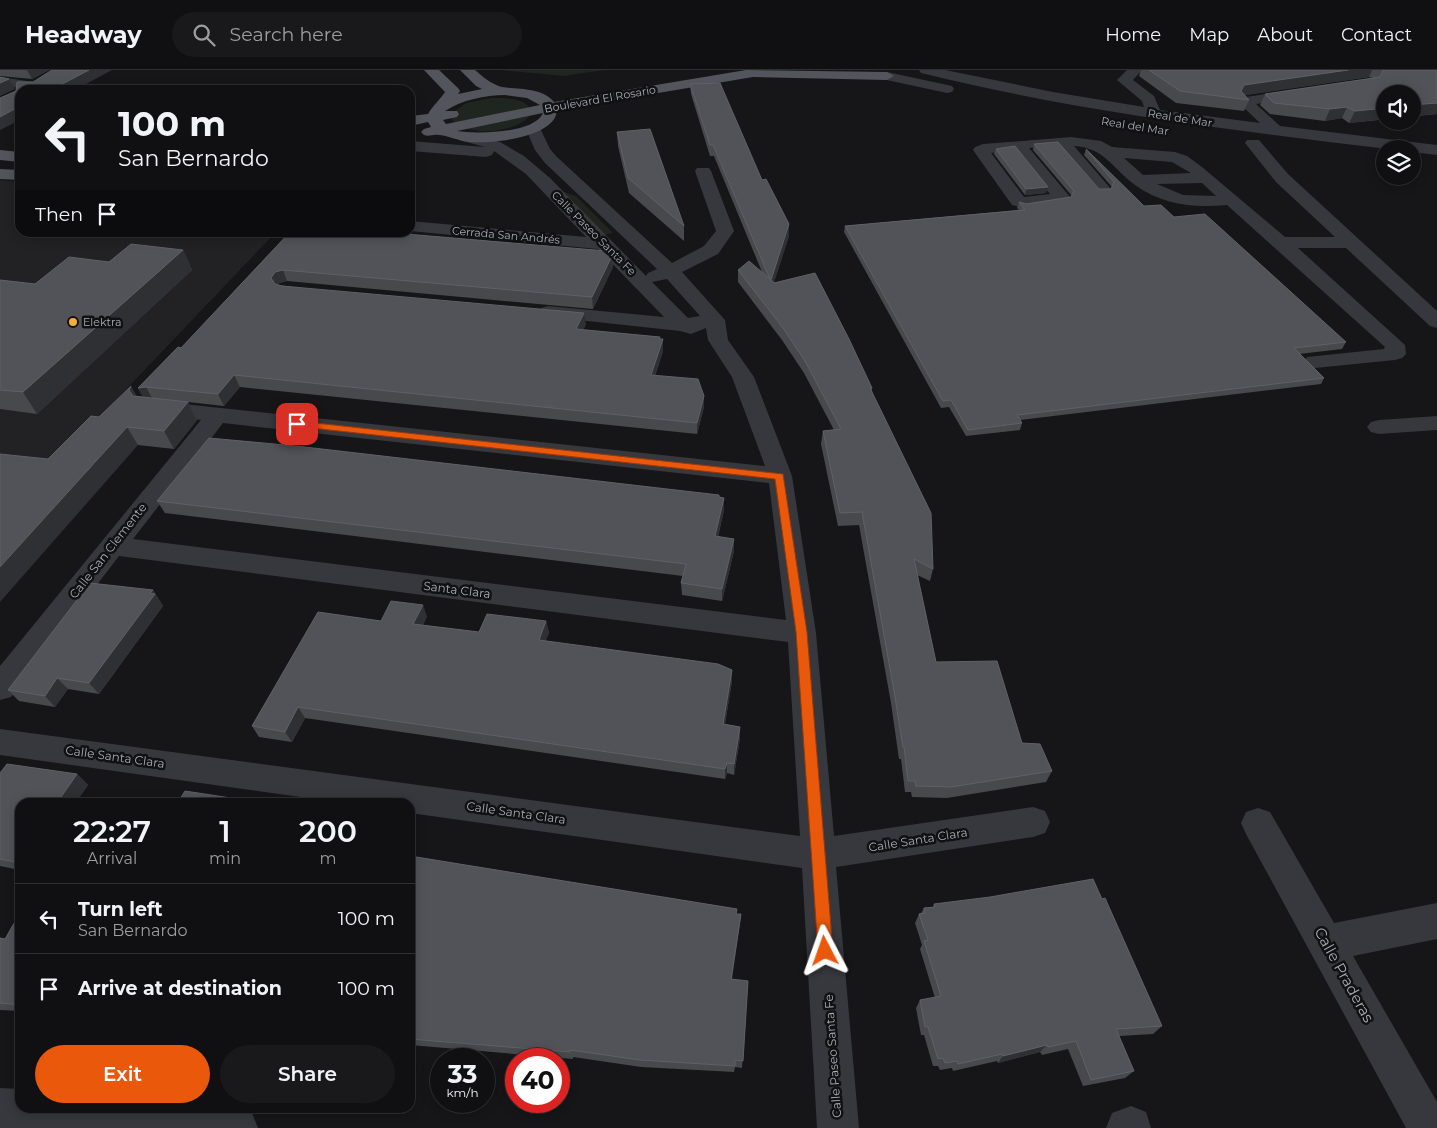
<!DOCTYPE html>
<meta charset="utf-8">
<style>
body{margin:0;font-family:Montserrat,sans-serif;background:#19191b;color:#f1f3f6;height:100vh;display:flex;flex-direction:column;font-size:19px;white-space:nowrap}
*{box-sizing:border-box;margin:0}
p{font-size:16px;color:#9c9d9f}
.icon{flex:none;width:28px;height:28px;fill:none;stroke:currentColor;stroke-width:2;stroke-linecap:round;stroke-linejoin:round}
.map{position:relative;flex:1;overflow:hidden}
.side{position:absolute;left:15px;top:728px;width:400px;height:315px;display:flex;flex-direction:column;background:#101012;border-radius:15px;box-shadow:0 2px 12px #0003,0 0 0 1px #303032}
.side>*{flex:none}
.guide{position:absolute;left:15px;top:15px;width:400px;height:152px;border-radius:15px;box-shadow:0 2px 12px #0003,0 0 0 1px #303032;background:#101012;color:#f1f3f6;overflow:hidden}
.fabs{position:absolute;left:1376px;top:15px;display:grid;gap:10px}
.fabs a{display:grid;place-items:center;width:45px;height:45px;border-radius:50%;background:#101012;box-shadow:0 2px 12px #0003,0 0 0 1px #303032;font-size:25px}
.speed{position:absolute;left:430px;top:978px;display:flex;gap:10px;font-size:25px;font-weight:700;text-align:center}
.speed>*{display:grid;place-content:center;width:65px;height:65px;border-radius:50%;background:#101012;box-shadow:0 2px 12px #0003,0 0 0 1px #303032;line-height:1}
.speed small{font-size:12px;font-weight:400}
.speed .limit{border:8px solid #d22;background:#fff;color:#111}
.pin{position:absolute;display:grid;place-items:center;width:42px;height:42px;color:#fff;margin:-21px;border-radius:10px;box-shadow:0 2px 8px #0006}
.me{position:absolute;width:55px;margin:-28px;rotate:356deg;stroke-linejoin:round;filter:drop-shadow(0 0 4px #0008)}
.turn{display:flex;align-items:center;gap:18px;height:105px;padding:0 20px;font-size:22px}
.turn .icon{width:65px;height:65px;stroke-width:2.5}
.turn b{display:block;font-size:35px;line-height:42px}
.then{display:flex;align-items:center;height:48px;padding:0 20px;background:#0003;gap:10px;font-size:19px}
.eta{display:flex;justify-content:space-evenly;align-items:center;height:85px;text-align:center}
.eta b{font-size:30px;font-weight:600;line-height:35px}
.primary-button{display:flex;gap:10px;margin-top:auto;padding:10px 20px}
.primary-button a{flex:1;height:58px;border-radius:30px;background:#ea580c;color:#fff;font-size:20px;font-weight:600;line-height:58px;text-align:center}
.primary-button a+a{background:#19191b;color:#f1f3f6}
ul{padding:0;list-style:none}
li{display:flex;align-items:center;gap:15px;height:70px;padding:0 20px;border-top:1px solid #303032}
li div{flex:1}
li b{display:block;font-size:19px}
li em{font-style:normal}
header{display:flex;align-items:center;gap:30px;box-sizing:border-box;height:70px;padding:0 25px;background:#101012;border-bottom:1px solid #303032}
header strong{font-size:24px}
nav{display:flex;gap:28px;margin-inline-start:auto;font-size:18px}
.search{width:350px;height:45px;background:#19191b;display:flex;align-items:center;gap:12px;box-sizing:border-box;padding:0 18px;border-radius:28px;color:#9c9d9f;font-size:19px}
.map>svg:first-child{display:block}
.built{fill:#222225}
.green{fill:#1e261f}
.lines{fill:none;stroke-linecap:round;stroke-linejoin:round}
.minor{fill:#37383d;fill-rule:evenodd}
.major{fill:#53555c;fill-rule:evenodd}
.wall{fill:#47494d}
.shaded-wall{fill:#2f3033}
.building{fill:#525359;stroke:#5f6168}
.route{fill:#ea580c;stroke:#983908}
.poi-dot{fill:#f2b134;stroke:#111113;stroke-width:2}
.labels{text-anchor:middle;stroke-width:5;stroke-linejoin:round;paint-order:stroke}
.far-street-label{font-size:11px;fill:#a8adb8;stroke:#111113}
.far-poi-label{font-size:11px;fill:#a8adb8;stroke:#111113;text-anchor:start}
.street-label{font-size:12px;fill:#a8adb8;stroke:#111113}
.near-street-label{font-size:15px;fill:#a8adb8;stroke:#111113}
</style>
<header>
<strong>Headway</strong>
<div class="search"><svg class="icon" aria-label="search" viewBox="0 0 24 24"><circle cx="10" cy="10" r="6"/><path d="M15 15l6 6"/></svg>Search here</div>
<nav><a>Home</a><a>Map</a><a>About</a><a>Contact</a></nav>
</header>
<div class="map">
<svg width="1437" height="1058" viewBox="0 0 1437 1058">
<rect width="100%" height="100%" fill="#161618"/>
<!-- built -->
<path class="built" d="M0,110L20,112V162L275,163L95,352L0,463Z"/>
<!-- green -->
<path class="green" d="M501,0H604L564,6Z
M491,28C505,28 528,27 532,43C520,63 465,69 451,48L452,43L466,33Z
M561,121L576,126L613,163L603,165L574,132Z"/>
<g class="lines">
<!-- minor -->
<path class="minor" d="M919,0H945L1053,22L1144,37L1142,31L1117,10L1127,0H1142L1133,10L1154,26L1160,40L1260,53L1240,34L1238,31L1240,28L1299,19L1304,20L1306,23L1304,26L1256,34L1280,56L1437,75V85L1412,82V79H1388C1231,60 1075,41 921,3Z
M887,2L952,16L954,19L952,22L947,23L882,9L880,6L882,3Z
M0,7L34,12L39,13L41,16L39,19L32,20L0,15Z
M534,54L539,56L550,79L557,87L672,193L704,176L716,161L695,101L697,98H709L711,101L734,161L718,184L682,202L725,250L728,270L754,307L792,406L816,563L834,766L1033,737L1045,741L1050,752L1045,763L1033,767L836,797L859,1058H817L802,798L410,743V732H336L0,685V659L800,766L788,572L119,486L11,627L0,630V596L201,350L147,343L144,338L147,333L155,331L765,396L732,307L708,270L706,258L691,264L680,261L541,246L538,242L541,238L548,236L664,247L598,179L410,161V151L586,167L526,104L494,81L492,85L486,87L410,81V71L485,77L459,70L456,67L459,64L464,62L500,72L524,86L550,108L646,206L648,203L657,199L545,93L535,80L526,59L529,56ZM667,209L700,246L688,248L652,212ZM223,353L769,413L786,550L133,469Z
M1071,67L1101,71L1112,77L1175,82L1187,86L1202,97L1285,167H1335L1276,112L1245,73L1247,70H1259L1288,104L1437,241V258L1430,256L1346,178H1298L1405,275L1406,284L1402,288L1395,290L1315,298L1307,297L1304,292L1307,287L1384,279L1385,277L1227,135C1193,138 1163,135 1135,115C1112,98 1105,78 1074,76L1111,119L1109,123H1097L1057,76L1029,78L1071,128L1068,132L1062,133L1024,138L1012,135L973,80L975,77L983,74ZM1014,80L1050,124L1024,127L991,83ZM1124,88L1172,92L1191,103L1143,105ZM1202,113L1216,126L1183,125L1157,114Z
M1437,346V360L1379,364L1371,362L1367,357L1371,352L1379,350Z
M1258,738L1270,742L1334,853L1437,833V869L1353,886L1437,1032V1058H1406L1246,764L1241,753L1246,742Z
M0,1018L20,1019V1038H237L252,1043L258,1058H0Z
M1131,1036L1146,1042L1151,1058H1106L1112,1043Z"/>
<!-- major -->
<path class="major" d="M424,0H439L458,18L460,21L458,24L482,19L476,16L460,0H475C483,7 491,14 502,17C519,20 541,17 554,32L746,0L887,2L894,6L887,10L753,7L557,40C556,68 489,74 469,72C459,71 446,65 439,65C433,64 429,67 424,65L421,62L424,59L431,57L428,52L410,56V46L428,44C433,35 440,30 445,22ZM505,25L527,28L540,35L446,54L443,50L457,47L459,44L457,41H445C462,30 485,25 505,25ZM543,43C534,64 476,64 457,61Z
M0,80L20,82V92L0,90Z
M0,99L20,100V110L0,109Z"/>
</g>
<!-- wall -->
<path class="wall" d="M0,0H49L32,9L0,6Z
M1141,0H1437V44L1349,53L1342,48L1325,51L1270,44L1260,35L1265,24L1373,8L1369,7L1245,25L1249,30L1244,41L1176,33L1139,6Z
M690,14L762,110L789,154V166L774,212L872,318V321L933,499L930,511L917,505L936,592L1052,701L1046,712L947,728L912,727L911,722H905L901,689H899L891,633L859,455L838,456L821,374L823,361L834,360L804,303L782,270L738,212V200L762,202L714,86H710L691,24Z
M617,62L684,156V171L629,123L618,76Z
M1034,74L1099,119H1111L1112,117L1084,85L1086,79L1144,136L1174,147L1346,272L1342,279L1299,284L1324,308L1321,314L1020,350L1022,353L1020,360L966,366L949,337L941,338L844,162L845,156L1019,140L1017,138L1019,132L1026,134L1071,127L1072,126L1033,80Z
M996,79L1046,123L1025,125L994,84Z
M290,162L612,186L613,197L593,239L287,211L279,213L278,215L586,254L583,260L660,267L663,281L655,306L704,326V337L697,364L240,317L224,336L152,328L188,332L197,350L174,379L138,375L48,389L99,347L137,326L143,327L138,318L181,278Z
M183,180L192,200L37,344L0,339V210L35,214L109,192Z
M719,425V427L724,428V440L718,467L734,469V481L722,531L682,525L681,513L683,506L165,443L157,431Z
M153,520L163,536L99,624L68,619L55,637L19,631L8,620Z
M427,546L423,555L479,562L546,551L549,563L545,571L732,600V611L725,654L740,657V668L734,705L727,703L725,709L305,648L292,672L259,667L252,656L381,551Z
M0,703L77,704L88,715L76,732H20V800L0,796Z
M410,786L737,839L736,844H741L740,853L732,909L748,911L742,998L735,997L734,1002L641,997L573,987V989L410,975Z
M934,834L1162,956L1153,964L1119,966L1134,1001L1125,1008L1083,1016L1068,979L1042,985L1040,982L998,993L997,991L953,1001L952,998L940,1000L938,996H933L924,965H921L916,938L920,930L935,928L920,879L922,875L915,853L919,844L921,843L924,838L933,837Z
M20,843V941L0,940V868L5,869Z"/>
<!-- shaded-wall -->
<path class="shaded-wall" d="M27,0H49L32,9Z
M89,0H112L75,20H51Z
M1348,0H1372L1369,7L1240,26L1241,21L1244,15Z
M9,9L15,19L0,26V13Z
M1437,33V44L1412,46V35Z
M20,36V50L0,60V47Z
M1347,37L1342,48L1325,51L1330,39Z
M1385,38V49L1349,53L1355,41Z
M1048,117L1046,123L1025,125L1026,119Z
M789,154V166L771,222V210Z
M183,180L192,200L37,344L23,322Z
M612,186L613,197L593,239L592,227Z
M283,200L287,211L279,213L275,219L271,208L275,202Z
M584,243L586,254L578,271L576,259Z
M660,267V277L663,269V281L651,317V305Z
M234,305L240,317L224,336L218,324Z
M131,316L141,333L139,338L129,320Z
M146,317L152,328L144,330L138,318Z
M704,326V337L697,364V353Z
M188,332L197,350L174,379L164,361Z
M127,357L138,375L0,532V497Z
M724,428V440L715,478V466Z
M734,469V481L722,531V519Z
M153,520L163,536L99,624L89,613Z
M423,535L427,546L418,566L413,554Z
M546,551L549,563L541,582L539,570Z
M732,600V611L723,665V654Z
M57,608L68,619L55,637L45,626Z
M298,637L305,648L292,672L285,662Z
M740,657V668L734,705V694Z
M727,693V703L725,709V699Z
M77,704L88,715L76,732H62L59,730Z
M741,844L740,853L730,917L731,909Z
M1047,975L1040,982L998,993L1003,986Z"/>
<!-- building -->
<path class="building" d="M52,0H89L51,20H20V36L0,47V28L16,21L17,12H33Z
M1149,0H1348L1244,15L1241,21L1249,30L1180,21Z
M1382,0H1437V33L1412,35V24H1385V38L1355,41L1347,37L1330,39L1274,33L1265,24L1380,7L1383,1Z
M0,7L9,9L0,13Z
M720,13L762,110L766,109L789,154L771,210L774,213L815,203L849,269L872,318H870L931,443L933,499L914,489L936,592L997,591L1022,673L1040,674L1052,701L951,717L916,716L915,711H908L904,677H903L894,621L862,442L840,443L823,361L841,359L805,291L783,258L738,200L749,191L770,209L713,75H710L690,14Z
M650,59L684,156L628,108L617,62Z
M1058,72L1099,119H1111L1114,112L1086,79L1144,136L1161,135L1174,147L1205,144L1346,272L1294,278L1324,308L1017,345L1022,353L968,360L951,330L943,331L845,156L1025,140L1019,132L1026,134L1071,127L1074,121L1034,74Z
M1015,76L1048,117L1026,119L996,79Z
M290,162H382L607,181L612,186L592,227L283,200L275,202L271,208L275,214L282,216L584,243L576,259L660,267L659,269H663L651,305L698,309L704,326L697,353L234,305L218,324L146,317L138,318L178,277L181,278Z
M131,174L183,180L23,322L0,320V210L35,214L69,187L109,192Z
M131,316L129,320L133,326L188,332L164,361L127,357L0,497V384L48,389L91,346L99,347Z
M209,368L296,376L719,425V427L724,428L715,466L734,469L722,519L681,513L686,494L157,431Z
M90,513L153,520L150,523L155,524L89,613L57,608L45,626L8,620Z
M391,531L423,535L413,554L479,562L487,544L546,551L539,570L718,594L732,600L723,654L740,657L734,694L727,693L725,699L298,637L285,662L252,656L318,542L381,551Z
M7,694L77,704L59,730L73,732H20V793L0,789V703Z
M185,721L257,732H178Z
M410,786L737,839L736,844H741L731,909L748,911L743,991L735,990V996L640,990L570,980V982L410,969Z
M1093,809L1102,829L1105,828L1162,956L1116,959L1134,1001L1091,1010L1076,971L1048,977L1047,975L1003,986L1002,984L958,994L957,991L945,993L943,988L938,989L928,957H925L920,930L941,926L924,871L928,870L919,844L925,843L924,838L935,837L934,834L990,827Z
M20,843V935L0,933V868L5,869Z"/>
<!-- route -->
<path class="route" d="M297,351L783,404L807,562L833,881L831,886L825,888L820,886L818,881L796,562L775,409L293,356L292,354Z"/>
<!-- markers -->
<circle class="poi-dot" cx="73" cy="252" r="5"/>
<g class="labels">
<!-- far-street labels -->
<g class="far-street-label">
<text transform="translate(600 29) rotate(-10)" y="4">Boulevard El Rosario</text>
<text transform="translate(1180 48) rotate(9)" y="4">Real de Mar</text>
<text transform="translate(1135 56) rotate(9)" y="4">Real del Mar</text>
<text transform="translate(594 163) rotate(45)" y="4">Calle Paseo Santa Fe</text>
<text transform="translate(506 165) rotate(5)" y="4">Cerrada San Andrés</text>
</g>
<!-- far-poi labels -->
<g class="far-poi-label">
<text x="83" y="256">Elektra</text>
</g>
<!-- street labels -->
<g class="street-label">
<text transform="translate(108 481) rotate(-52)" y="4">Calle San Clemente</text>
<text transform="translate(457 520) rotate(7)" y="4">Santa Clara</text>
<text transform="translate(115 687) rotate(8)" y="4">Calle Santa Clara</text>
<text transform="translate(516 743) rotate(8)" y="4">Calle Santa Clara</text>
<text transform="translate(918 770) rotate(-9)" y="4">Calle Santa Clara</text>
<text transform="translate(833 986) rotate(-94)" y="4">Calle Paseo Santa Fe</text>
</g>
<!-- near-street labels -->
<g class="near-street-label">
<text transform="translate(1344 905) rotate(61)" y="5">Calle Praderas</text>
</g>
</g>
</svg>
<div class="fabs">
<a><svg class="icon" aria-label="sound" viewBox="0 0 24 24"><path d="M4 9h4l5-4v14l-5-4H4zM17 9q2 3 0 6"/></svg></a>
<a><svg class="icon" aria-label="layers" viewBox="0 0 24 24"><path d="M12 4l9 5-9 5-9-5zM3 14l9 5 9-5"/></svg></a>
</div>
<div class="speed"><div>33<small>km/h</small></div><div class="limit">40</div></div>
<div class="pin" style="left:297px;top:354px;background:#d93025"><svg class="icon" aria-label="arrive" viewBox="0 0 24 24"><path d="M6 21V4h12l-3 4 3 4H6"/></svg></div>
<svg class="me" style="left:825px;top:881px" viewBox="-20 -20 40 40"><path d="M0-17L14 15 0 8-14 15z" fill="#ea580c" stroke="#fff" stroke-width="4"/></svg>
<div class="guide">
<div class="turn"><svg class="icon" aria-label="left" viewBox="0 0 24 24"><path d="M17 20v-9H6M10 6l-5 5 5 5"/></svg><div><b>100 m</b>San Bernardo</div></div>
<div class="then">Then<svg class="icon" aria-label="arrive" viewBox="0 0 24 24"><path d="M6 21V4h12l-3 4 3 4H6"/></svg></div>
</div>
<section class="side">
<div class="eta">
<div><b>22:27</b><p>Arrival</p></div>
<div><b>1</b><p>min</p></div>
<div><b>200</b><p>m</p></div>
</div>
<ul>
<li><svg class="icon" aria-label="left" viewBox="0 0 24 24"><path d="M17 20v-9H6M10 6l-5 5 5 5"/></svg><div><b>Turn left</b><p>San Bernardo</p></div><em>100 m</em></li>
<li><svg class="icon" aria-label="arrive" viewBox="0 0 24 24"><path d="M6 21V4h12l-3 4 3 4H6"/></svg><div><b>Arrive at destination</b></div><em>100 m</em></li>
</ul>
<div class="primary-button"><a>Exit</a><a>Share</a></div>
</section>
</div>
